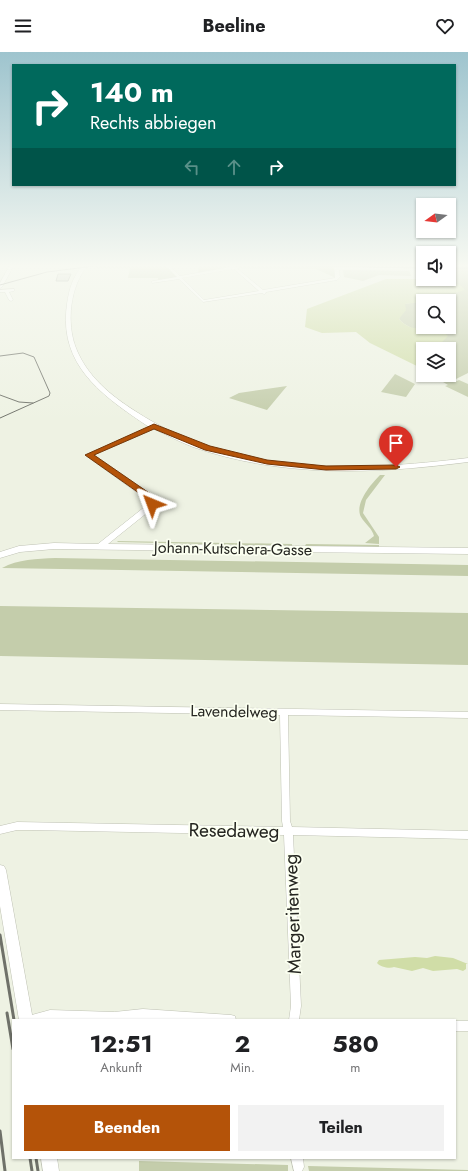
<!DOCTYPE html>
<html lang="de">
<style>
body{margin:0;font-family:Jost,sans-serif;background:#f2f2f2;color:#202124;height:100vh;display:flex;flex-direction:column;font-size:15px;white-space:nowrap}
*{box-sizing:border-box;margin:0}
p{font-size:13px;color:#757577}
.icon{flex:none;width:22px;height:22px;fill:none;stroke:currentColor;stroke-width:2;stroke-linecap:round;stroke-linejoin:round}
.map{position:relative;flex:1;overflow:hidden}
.details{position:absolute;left:12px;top:967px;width:444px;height:140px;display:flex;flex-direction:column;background:#fff;border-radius:0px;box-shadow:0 1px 3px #0004}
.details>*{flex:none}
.banner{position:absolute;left:12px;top:12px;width:444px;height:122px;border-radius:0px;box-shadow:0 1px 3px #0004;background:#00695c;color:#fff;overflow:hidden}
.needle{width:26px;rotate:255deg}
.fabs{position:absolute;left:416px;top:146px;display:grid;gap:8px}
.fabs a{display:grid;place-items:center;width:40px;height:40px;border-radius:0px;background:#fff;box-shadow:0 1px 3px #0004;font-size:20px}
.pin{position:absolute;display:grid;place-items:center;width:34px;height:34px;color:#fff;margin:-41px -17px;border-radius:50% 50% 50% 0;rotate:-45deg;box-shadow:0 0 4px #0007}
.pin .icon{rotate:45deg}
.me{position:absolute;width:44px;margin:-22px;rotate:316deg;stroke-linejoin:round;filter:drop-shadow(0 0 3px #0008)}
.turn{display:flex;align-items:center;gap:14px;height:84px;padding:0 12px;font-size:18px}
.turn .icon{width:52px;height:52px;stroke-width:2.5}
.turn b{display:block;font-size:28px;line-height:34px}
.lanes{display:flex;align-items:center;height:38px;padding:0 12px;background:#0003;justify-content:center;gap:20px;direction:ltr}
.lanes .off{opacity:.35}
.eta{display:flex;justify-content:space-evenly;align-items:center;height:68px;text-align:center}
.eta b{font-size:24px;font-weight:700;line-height:28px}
.primary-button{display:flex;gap:8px;margin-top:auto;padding:8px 12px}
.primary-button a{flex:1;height:46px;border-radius:0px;background:#b45309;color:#fff;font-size:16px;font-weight:700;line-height:46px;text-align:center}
.primary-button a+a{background:#f2f2f2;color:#202124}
header{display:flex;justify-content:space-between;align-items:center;height:52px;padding:0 12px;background:#fff;font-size:18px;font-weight:700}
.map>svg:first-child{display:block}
.green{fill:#c4cdab}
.water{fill:#d0dda7}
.building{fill:#c3c7b9;stroke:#7b7e71}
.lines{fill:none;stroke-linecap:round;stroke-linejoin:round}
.pedestrian-tunnel{stroke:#c6c9bc;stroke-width:3.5;stroke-dasharray:3.5 1.5;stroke-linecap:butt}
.pedestrian-casing{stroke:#bfc2b4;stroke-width:4}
.minor-casing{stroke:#bfc2b4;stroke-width:1}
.tertiary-casing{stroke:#bfc2b4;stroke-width:1}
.pedestrian{stroke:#fff;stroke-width:3.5}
.minor{fill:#fff;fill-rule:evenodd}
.tertiary{fill:#fff;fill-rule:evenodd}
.tram{stroke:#6f7169;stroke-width:1}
.rail-far1{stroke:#6f7169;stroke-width:1}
.rail{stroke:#6f7169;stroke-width:3}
.route{fill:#b45309;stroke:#753606}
.labels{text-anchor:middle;stroke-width:3.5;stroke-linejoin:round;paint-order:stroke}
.street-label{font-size:16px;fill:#252621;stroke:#fbfff0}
.near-street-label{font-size:19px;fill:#252621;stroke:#fbfff0}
</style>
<header><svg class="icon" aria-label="menu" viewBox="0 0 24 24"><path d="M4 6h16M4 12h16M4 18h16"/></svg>Beeline<svg class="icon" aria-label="heart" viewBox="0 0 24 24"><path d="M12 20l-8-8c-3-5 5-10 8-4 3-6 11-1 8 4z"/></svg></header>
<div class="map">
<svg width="468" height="1119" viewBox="0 0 468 1119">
<rect width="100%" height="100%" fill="#eef2e3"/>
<!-- green -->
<path class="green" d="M99,213H166L178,225L158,228V226H128L130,216H97Z
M172,213H226L230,216L198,221L199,214Z
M235,213H333L336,226L316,217L239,216Z
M449,213H468V321L454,328L455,330L459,328L468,332V345L445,334L448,333L443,330L451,326L448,324L444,326L436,323H449V297H446C437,281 411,281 399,267L405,252L423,249V275H449V249H427L436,242L442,228L439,227H449Z
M343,218H409L411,224L379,223L363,229L344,225Z
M395,322L415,332L406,345L381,340Z
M287,334L267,358L229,346L239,341Z
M380,423H385L366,448L363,461L379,485V492L365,491L374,484C372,476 365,472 361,465C354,452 371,432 380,423Z
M117,490L118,489L292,492V494Z
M306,492L379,493V495L305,494Z
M55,506L468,513V524L2,516C18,507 37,507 55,506Z
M0,554L468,561V613L0,604Z
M139,1109L288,1113V1119H139Z
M308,1114L468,1118V1119H309Z"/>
<!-- water -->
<path class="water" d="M415,213H423V227C436,227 457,227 465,238L455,241L436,242L430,249L405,252L406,258L399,267C414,285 433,269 448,284L442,290L446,297H423V317L370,291L356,280L322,281L305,275L307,257L386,227H420Z
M435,904L453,906L468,912H466V917L463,919L457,917L433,919L423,916L412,919L394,915C390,917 380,915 377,911L379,908L415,905L427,906Z"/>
<!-- building -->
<path class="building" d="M58,222H71L68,229H56Z"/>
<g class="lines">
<!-- pedestrian-tunnel -->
<path class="pedestrian-tunnel" d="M410,213L413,216"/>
<!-- pedestrian casing -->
<g class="pedestrian-casing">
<path id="pedestrian" d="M337,216L414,217"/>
</g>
<!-- minor casing -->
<g class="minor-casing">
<path id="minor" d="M10,213H14L2,235L0,236V231Z
M165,213H169L180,224L231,215V213H233L263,238L335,226L334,213H338L340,225L337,228L266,240L265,242H264L262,241L203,250L179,227L152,231L151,230L153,229L177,225ZM234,217L259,239L204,248L182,226Z
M14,237V239L9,240L13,248L11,249L9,248L5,240H0V238Z
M0,652L468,660V666L288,663L290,769L292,775L468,779V787L293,783L301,954L299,968H289L291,954L284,783L30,778H17L0,782V774L17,770L283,775L282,769L280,663L0,658Z
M143,957L231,963L235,964L236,968H27L28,964L50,958L114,960Z
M455,969H468V979H455Z
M291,1106H303L304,1115L302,1119H294Z"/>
</g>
<!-- tertiary casing -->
<g class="tertiary-casing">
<path id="tertiary" d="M83,213H88C70,234 66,271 76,296C87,324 110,343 135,359C234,424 355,420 468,406V410C376,422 282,426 193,395C180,390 167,383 154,377L94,403L152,443L157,449L153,456L108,492L468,496V502L54,497L20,500L0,506V500L19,494L54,491L98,492L147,453L149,449L85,403L149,375C103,344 58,314 67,252C69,237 73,224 83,213Z
M0,813L4,814L6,818L33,968H19L0,854Z
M41,1106H57L59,1119H43Z"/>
</g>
<!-- pedestrian -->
<use href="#pedestrian" class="pedestrian"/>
<!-- minor -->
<use href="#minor" class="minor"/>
<!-- tertiary -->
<use href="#tertiary" class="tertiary"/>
<!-- tram -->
<path class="tram" d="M0,304L23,301L34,305L50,341L49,344L0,366
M0,343L19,350L33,351"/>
<!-- rail-far1 -->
<path class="rail-far1" d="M267,213L423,216
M449,216H468
M0,233L47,220L102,213"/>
<!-- rail -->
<path class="rail" d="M0,883L14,968
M7,961L13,997
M0,1079L5,1119
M30,1106L32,1119
M36,1106L38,1119"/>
</g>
<!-- sky -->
<linearGradient id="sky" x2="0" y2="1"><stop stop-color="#9ec4ce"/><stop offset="0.58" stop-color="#f7f9f2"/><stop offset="1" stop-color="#f7f9f2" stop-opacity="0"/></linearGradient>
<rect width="468" height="369" fill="url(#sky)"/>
<!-- route -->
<path class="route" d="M154,372L210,394L267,408L326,414L396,413L400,415L396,417L326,418L267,412L205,398L154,377L94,403L152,443L156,452L152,454L149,453L146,446L85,403Z"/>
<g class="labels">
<!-- street labels -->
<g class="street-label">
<text transform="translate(233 496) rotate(1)" y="6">Johann-Kutschera-Gasse</text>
<text transform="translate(234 659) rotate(1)" y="6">Lavendelweg</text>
</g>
<!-- near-street labels -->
<g class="near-street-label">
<text transform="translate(234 778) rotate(1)" y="7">Resedaweg</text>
<text transform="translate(292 862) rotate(-92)" y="7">Margeritenweg</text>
</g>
</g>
</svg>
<div class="fabs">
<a><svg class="needle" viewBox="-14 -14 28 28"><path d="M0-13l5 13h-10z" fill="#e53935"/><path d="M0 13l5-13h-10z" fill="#757577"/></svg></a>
<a><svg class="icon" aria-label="sound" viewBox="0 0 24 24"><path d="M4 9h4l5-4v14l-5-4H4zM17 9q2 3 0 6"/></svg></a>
<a><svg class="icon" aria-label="search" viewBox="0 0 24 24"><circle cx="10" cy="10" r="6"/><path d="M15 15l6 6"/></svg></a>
<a><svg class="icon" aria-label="layers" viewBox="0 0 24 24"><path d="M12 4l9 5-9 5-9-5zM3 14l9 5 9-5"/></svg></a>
</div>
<div class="pin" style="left:396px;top:415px;background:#d93025"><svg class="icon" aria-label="arrive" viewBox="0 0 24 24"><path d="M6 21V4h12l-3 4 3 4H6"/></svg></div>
<svg class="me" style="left:152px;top:452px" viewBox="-20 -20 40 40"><path d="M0-17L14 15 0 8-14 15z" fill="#b45309" stroke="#fff" stroke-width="4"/></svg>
<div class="banner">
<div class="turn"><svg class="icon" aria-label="right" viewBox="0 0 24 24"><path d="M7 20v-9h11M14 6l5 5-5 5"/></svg><div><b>140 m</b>Rechts abbiegen</div></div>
<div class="lanes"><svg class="icon off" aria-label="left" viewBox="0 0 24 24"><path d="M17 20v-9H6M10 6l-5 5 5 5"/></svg><svg class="icon off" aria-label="ahead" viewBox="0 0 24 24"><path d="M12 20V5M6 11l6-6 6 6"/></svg><svg class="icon" aria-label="right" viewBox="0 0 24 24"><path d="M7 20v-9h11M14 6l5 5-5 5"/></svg></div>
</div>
<section class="details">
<div class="eta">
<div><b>12:51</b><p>Ankunft</p></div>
<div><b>2</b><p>Min.</p></div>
<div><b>580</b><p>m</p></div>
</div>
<div class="primary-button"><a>Beenden</a><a>Teilen</a></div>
</section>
</div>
